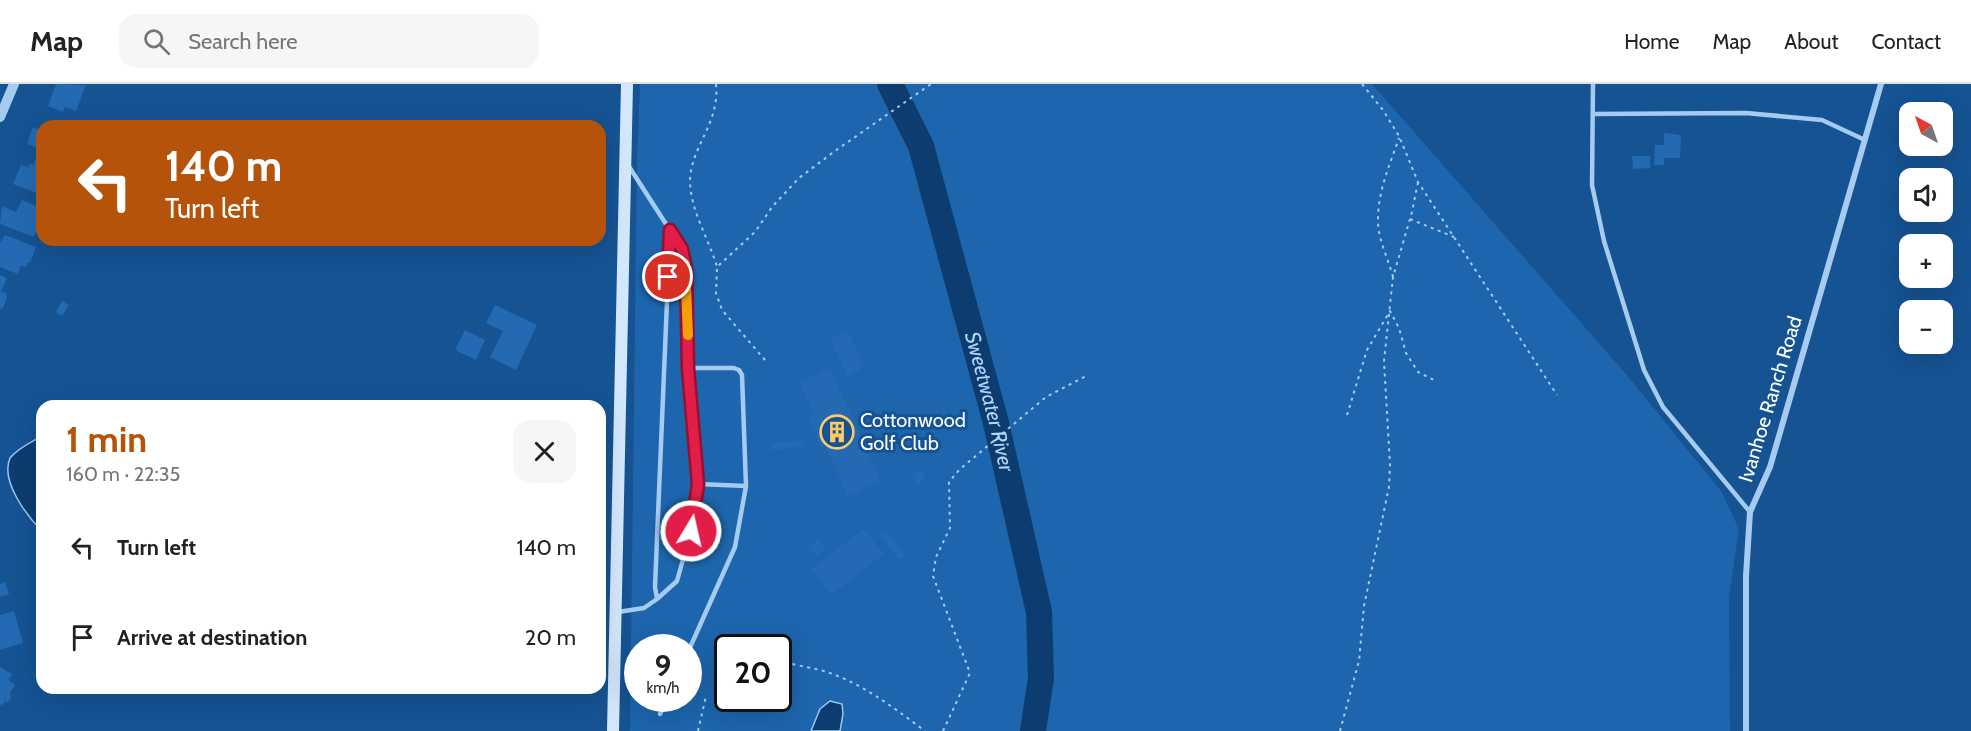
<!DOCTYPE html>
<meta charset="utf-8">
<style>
body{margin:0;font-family:Cabin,sans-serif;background:#f6f6f6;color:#222;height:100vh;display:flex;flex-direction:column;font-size:22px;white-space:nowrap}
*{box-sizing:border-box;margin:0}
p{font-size:20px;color:#767676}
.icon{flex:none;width:33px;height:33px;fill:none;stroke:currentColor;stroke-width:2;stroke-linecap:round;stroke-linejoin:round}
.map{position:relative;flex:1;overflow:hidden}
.drawer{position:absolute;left:36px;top:316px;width:570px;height:294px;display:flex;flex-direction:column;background:#fff;border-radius:18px;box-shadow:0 6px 24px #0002}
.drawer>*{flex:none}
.hud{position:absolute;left:36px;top:36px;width:570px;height:126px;border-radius:18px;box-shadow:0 6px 24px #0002;background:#b45309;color:#fff;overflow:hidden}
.needle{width:39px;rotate:320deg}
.fabs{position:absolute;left:1899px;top:18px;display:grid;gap:12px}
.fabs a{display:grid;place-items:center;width:54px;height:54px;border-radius:12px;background:#fff;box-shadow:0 6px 24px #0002;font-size:30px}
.speed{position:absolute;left:624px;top:550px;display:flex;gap:12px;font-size:30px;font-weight:700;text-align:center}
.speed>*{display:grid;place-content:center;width:78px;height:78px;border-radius:50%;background:#fff;box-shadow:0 6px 24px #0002;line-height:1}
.speed small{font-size:15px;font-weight:400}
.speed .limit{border:3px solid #111;border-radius:9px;background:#fff;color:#111}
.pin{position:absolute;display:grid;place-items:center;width:51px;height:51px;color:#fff;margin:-26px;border:3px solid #fff;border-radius:50%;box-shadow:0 2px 6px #0007}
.me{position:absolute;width:66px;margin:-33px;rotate:9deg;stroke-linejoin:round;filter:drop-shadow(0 0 4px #0008)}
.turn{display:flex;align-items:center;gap:21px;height:126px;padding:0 30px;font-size:27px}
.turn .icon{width:78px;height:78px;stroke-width:2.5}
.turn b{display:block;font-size:42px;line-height:51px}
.round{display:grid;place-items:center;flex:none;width:63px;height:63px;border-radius:18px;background:#f6f6f6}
.overview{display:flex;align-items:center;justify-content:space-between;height:102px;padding:0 30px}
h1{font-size:36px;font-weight:700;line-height:45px;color:#b45309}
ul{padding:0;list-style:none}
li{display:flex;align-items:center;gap:18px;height:90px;padding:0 30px}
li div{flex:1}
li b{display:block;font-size:22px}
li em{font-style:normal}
header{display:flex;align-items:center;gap:36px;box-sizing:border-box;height:84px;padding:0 30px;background:#fff;border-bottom:2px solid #e0e0e0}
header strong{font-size:28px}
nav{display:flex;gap:33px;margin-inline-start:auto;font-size:21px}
.search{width:420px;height:54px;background:#f6f6f6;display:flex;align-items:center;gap:15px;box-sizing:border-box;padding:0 21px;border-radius:18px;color:#767676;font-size:22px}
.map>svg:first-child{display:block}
.green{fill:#1d65ad;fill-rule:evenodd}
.water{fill:#0d3d70;stroke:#97c7f4;stroke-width:1.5}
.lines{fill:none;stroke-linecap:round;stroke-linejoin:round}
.river{stroke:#0d3d70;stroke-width:26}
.building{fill:#236ab2}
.path{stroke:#a5cbf1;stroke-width:2;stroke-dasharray:3 4.5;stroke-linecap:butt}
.service{stroke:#a5cbf1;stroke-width:4.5}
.minor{stroke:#a5cbf1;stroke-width:6}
.tertiary{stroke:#a5cbf1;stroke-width:10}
.secondary{stroke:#d3e7fc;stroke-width:12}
.route-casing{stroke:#92132f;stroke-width:15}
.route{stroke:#e11d48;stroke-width:10}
.slow{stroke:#f59e0b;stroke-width:10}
.labels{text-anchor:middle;stroke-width:6;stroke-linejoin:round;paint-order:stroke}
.street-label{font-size:20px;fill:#fff;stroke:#155393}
.poi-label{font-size:20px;fill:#fff;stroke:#155393;text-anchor:start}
.water-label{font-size:21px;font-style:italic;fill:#b1d5f8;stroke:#155393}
</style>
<header>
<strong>Map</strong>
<div class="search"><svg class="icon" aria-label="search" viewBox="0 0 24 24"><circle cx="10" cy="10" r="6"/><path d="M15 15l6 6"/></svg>Search here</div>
<nav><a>Home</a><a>Map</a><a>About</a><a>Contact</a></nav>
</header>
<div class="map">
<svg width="1971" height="647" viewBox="0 0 1971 647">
<rect width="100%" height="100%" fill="#155393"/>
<!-- green -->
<path class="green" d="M640,0H1372L1626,290L1721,407L1739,445L1729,514L1730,647H630L637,72ZM638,564H688V615H638ZM728,564H778V615H728Z"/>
<!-- water -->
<path class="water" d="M42,352V447C27,432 0,397 10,374C18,364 32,358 42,352Z
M830,617L842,620L843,630L840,647H811L820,625Z"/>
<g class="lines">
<!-- river -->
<path class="river" id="s1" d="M890,0L921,62L996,339L1039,528L1041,594L1033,647"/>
</g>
<!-- building -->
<path class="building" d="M56,0L86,1L76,27L65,23L63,28L48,22Z
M33,43L42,47V66L27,60Z
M1664,49L1681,51L1680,74H1664V81H1654L1655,61H1664Z
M37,72L42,74V111L13,100L21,81L28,83L30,79L33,81Z
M1632,72H1650V84L1633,85Z
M22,116L42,124V133L34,153L0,140L2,122L16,128Z
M5,151L36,163L30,179L28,178L26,183L21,181L18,190L0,183V159Z
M0,191L7,194L1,208L6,209L7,213L3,224L0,225Z
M62,217L69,221L62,232L56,228Z
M495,221L537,241L516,286L490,273L503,247L486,239Z
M465,246L485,256L476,276L455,266Z
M848,247L865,283L848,292L830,255Z
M830,284L881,397L848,412L825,362L821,364L808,333L814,331L799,298Z
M803,356L804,362L771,367V359Z
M921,385L926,396L916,400L911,389Z
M864,445L884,470L831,511L811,485Z
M886,445L905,472L899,476L879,450Z
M818,455L826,465L816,472L809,462Z
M5,498L9,510L0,513V500Z
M14,527L23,559L0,566V531Z
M0,583L12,590L8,596L15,601L9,610L12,612L7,619L5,617L2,622L0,620Z"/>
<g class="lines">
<!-- path -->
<path class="path" d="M716,0C720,40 690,63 690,98C691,128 709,155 717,183
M1362,0L1383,26L1399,52L1418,98L1557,311
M1410,135L1454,153
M1393,193C1389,178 1382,163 1379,148C1374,116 1389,83 1399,54
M765,276L722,226L716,209L717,183L755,148L772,123L799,94L835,67L931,0
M1347,331L1367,266L1390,227L1399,244L1406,269L1418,288L1434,296
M728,558L744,564
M778,576C793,581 809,583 824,587C862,599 894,624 925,647
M698,647L706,612
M943,647L970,589L933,492L936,473L950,444L949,398L959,386L1046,313L1088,291
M1340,647L1359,577L1364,522L1389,403L1390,381L1384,277L1393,193L1412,128L1418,98"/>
<!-- service -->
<path class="service" d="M1593,0L1592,101L1604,157L1644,286L1663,323L1750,428
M1593,30L1746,29L1822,36L1865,56
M628,81L682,165L686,185L688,284L698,400
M688,284H734L739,286L742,291L746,402
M657,515L655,503L670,146
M618,528L644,524L657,515L677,497L691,447L698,400L746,402L735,463L688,568
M660,630L667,615"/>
<!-- minor -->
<path class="minor" d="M1746,647V492L1750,428L1770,383L1881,0"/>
<!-- tertiary -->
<path class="tertiary" d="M0,33L14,0"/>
<!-- secondary -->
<path class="secondary" d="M613,647L627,0"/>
</g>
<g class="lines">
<!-- route casing -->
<g class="route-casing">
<path id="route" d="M668,193L670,146L682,165L686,185L688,284L698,400L691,447"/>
</g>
<!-- route -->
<use href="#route" class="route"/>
<!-- slow -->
<path class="slow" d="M685,180L688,251"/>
</g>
<!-- icons -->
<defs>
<g id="building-ring" transform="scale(1.725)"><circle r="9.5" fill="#155393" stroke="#ffcb65" stroke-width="1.5"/><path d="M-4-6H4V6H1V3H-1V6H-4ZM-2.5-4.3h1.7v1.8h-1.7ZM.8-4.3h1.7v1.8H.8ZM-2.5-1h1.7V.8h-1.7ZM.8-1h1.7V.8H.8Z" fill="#ffcb65"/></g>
</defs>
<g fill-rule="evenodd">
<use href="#building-ring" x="837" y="348"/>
</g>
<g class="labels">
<!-- street labels -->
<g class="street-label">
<text transform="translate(1770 315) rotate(-73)" y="7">Ivanhoe Ranch Road</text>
</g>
<!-- poi labels -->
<g class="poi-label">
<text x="860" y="343">Cottonwood<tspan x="860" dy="23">Golf Club</tspan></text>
</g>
<!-- water labels -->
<g class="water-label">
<text dy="7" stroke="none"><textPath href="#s1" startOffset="334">Sweetwater River</textPath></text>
</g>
</g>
</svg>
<div class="fabs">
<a><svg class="needle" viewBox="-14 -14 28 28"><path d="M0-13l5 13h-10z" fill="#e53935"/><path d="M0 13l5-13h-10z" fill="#767676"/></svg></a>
<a><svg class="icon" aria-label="sound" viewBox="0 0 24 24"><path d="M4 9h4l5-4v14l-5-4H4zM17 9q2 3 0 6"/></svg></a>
<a>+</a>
<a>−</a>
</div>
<div class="speed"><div>9<small>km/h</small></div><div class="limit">20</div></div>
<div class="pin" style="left:668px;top:193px;background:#d93025"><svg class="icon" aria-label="arrive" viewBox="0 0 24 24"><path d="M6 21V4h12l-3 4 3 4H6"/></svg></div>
<svg class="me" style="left:691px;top:447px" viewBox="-20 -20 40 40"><circle r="17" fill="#e11d48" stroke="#fff" stroke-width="3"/><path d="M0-11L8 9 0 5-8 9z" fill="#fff"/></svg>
<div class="hud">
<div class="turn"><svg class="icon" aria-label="left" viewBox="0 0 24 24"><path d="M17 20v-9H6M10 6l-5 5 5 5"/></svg><div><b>140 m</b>Turn left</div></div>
</div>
<section class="drawer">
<div class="overview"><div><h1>1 min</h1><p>160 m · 22:35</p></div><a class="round"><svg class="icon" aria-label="close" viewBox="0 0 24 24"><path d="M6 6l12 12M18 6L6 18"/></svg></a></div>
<ul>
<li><svg class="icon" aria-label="left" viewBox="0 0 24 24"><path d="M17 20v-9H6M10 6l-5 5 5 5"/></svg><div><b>Turn left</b></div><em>140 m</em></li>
<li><svg class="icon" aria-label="arrive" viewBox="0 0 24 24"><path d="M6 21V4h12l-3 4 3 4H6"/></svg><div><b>Arrive at destination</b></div><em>20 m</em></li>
</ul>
</section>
</div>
